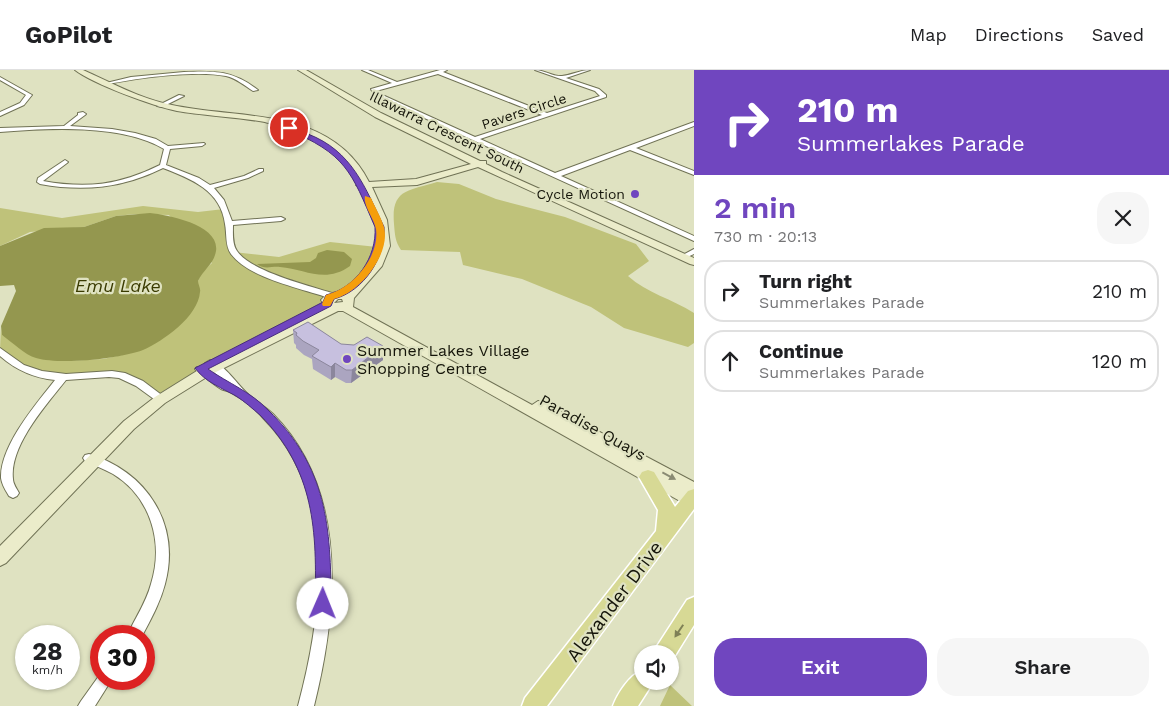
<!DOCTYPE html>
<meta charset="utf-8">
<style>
body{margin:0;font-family:"Work Sans",sans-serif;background:#f6f6f6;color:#202124;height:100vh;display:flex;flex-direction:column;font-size:19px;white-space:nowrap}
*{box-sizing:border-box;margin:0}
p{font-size:16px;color:#757577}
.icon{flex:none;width:28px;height:28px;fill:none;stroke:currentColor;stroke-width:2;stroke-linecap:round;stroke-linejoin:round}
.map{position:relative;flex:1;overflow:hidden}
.panel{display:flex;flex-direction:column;background:#fff;width:475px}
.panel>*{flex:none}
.hud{background:#7046bf;color:#fff;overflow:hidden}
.fabs{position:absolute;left:634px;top:575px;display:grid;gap:10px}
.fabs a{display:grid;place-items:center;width:45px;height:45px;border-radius:50%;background:#fff;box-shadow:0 1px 4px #0004;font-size:25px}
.speed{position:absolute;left:15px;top:555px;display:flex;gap:10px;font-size:25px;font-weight:700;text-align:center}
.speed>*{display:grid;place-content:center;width:65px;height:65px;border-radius:50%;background:#fff;box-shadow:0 1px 4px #0004;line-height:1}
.speed small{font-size:12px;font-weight:400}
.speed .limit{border:8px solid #d22;background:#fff;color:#111}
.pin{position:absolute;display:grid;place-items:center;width:42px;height:42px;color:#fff;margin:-21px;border:2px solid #fff;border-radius:50%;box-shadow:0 1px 5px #0007}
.me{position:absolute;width:55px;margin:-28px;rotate:1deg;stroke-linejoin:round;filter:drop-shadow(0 0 4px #0008)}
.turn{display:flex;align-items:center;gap:18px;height:105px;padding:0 20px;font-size:22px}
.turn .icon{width:65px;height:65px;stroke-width:2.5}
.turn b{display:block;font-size:35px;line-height:42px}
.round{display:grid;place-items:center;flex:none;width:52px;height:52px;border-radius:20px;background:#f6f6f6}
.headline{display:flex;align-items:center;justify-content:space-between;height:85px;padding:0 20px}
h1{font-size:30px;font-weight:600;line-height:38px;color:#7046bf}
.primary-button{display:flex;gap:10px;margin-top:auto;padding:10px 20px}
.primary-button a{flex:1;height:58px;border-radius:20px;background:#7046bf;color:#fff;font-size:20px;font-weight:600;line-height:58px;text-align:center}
.primary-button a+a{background:#f6f6f6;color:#202124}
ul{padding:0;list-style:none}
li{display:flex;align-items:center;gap:15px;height:62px;margin:0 10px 8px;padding:0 10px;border:2px solid #e0e0e0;border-radius:20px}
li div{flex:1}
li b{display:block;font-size:19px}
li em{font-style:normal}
header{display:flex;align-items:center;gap:30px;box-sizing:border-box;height:70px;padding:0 25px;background:#fff;border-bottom:1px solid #e0e0e0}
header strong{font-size:24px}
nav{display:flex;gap:28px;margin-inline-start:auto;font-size:18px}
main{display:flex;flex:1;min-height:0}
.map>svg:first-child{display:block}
.green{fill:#bfc27a}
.water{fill:#94974f}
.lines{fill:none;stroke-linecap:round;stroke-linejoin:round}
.street-casing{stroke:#707255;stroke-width:2}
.secondary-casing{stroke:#707255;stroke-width:2}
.primary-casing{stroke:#fff;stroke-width:3}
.street{fill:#fff;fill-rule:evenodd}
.secondary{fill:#ebecca;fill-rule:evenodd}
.primary{fill:#d7d995;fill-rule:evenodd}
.wall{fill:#aba5c0}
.shaded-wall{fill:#8b869c}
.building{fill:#c7c0df;stroke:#8b869c}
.oneway{fill:#8a8b73}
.oneway2{fill:#7f8056}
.route{fill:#7046bf;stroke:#492e7c}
.slow{fill:#f59e0b}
.poi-dot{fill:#7046bf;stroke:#dfe2c1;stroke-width:2}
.labels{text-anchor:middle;stroke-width:4.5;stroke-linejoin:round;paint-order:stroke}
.far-street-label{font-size:14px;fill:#141409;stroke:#dfe2c1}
.far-poi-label{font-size:14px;fill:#141409;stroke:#dfe2c1;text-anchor:end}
.poi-label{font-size:16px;fill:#141409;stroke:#dfe2c1;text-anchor:start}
.street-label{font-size:16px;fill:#141409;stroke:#dfe2c1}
.water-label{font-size:18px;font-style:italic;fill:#393a00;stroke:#dfe2c1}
.near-street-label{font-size:19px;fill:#141409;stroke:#dfe2c1}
</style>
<header>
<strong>GoPilot</strong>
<nav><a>Map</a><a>Directions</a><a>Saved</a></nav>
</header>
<main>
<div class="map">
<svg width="694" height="636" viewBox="0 0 694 636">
<rect width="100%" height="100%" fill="#dfe2c1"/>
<!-- green -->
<path class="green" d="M437,112L459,114L496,129L565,147L636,174L649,191L628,206C647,223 672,229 694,243V273L688,277L624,258L591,237L522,209L463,195L460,182L401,180C395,171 395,165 394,154C391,119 408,121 437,112Z
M143,136L198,142L224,139L233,182L279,187L330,172L377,177C372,190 366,202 355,212C345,221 337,222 327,234L210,293L157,325L114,304L63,307L25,301L0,281L1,256L2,265L68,291L103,289L122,285L198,211L202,202L212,193L169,145L135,144L116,146L84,157L30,162L0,176V138L62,148Z
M670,615L692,636H660Z"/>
<!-- water -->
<path class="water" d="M150,143C169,145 220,155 216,181C214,194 203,200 198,211C198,214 201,219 200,222C198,247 163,271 143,280C119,289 61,295 36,288C25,285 12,272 2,265L1,256L16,221L14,215L0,216V176L44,158L84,157L116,146Z
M327,180L344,182L352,189L350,196C325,214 305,199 280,197C271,196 265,200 257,194L310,192L316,188L318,183Z"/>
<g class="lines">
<!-- street casing -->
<g class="street-casing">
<path id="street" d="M362,0H368L397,12L440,0H447L443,2L547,43L600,26L595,21L535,0C544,0 554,7 562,6C572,5 580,0 590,0L566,8L599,19L606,25V27L480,69L555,103L694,52V56L636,78L694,101V105L630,80L561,106L694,166V171L374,25L371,19L392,13ZM438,4L542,45L475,67L378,23L376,21Z
M184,2C215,1 232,0 258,20L253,21C245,16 236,8 226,6C195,0 135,8 104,15L102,14L131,7Z
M0,7L32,25L24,35L0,46V42L20,33L26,25L0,10Z
M179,25L184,26L162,37L157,36Z
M285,41L290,42L270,53L265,52Z
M83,42L86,44L85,45L70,56L112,59L135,63L156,69L168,76L204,73L205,74L202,76L170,79L166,95L199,108L210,115L244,106L259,99H263V101L248,108L214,118L224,130L232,151L281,147L285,149L281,151L233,155C233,163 232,174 237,181C251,202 311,216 335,224V228H329C301,218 250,209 231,184C225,176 227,164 225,154C221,121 192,109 163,98C123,118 84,122 40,114L37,112L38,108L65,90L68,92L67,93L43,111C87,119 120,115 160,95L164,79C122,54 48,58 0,62V58L64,56L78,45V43Z
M694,179V184L683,189L679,187Z
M0,278L24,295L42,301L66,304L112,301L125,303L143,311L167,329L162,333L158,332L136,316L119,308L109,307L66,310C47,334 9,376 13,409C13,414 17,419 19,423L17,426L13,428L9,426C6,421 2,415 1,408C0,376 36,334 55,310C34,308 16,300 0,286Z
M210,290C226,295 237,315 249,325C257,332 266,337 273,344C349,421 338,540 314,636H298C323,543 338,424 264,349C256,340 245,330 235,325C231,322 226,321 221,319C213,314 205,307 197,301L195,299L197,297H203L222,310L205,293Z
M89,384C147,402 181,454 165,514C160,533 151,549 142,566H127C135,548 146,533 151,514C164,473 151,427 113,404C104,399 94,395 85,391L83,388L85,385Z
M101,603V609H112L95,636H78L81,631Z"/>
</g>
<!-- secondary casing -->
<g class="secondary-casing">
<path id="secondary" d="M75,0H83C112,13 141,29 172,35C241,50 330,36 369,112L416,109L471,94L375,47L298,0H306L381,43L480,91H486V94L502,102L694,188V195L690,194L478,97L417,115L372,117L387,150L390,176L382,196L354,228L353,237L532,335L538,331L543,332L694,412V439L343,241H338L210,305L165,333L134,359L6,493L0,496V476L124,351L155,327L200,299L326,238L321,230C328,222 336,221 346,223C388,183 386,169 363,118L356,115L360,112C327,44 241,52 177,41C153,36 93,14 75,0ZM338,229H342L343,232L334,233Z"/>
</g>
<!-- primary casing -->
<g class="primary-casing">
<path id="primary" d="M648,400L654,402L675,437L688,421L694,419V439L547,636H522L525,628L656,461L658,440L639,407L642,402Z
M694,527V555L671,592L670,584H652L687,530Z
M642,600V611H654L638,636H613C618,623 629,606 642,600Z"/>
</g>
<!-- street -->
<use href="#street" class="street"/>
<!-- secondary -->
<use href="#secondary" class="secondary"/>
<!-- primary -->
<use href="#primary" class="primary"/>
</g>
<!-- wall -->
<path class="wall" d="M293,260L341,274L383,290L351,313H346L335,307L331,310L313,299L312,289L304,285L296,278V275L294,273Z"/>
<!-- shaded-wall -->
<path class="shaded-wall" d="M383,276V290L351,313L352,300Z
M335,293V307L331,310V297Z"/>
<!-- building -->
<path class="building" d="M308,252L341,274L354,275L367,267L383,276L352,300H346L335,293L331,297L312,286L319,280L303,271L296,265L297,263L293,260Z"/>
<!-- one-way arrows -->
<defs><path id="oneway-solid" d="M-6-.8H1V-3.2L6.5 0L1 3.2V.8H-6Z" transform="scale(1.25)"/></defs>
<use class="oneway" href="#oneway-solid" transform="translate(669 406) rotate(28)"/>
<use class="oneway2" href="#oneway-solid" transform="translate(679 561) rotate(124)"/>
<!-- route -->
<path class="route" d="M286,57C294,56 301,61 308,64C352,81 365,117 384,157C386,187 364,221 334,229L331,236L208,299C228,313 251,322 268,340C327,397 331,457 331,534L329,539L323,541L318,539L315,534C317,461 315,400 260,345C253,339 244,331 236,326C222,318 205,312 195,298L323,232L326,225C356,218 377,187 375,157C351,101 346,84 286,59Z"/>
<!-- slow -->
<path class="slow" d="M365,126L371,128C375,137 381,147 384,157C391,185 359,223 334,229L330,236H323L322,234L326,225C352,219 380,187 376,159C374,148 363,136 365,126Z"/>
<!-- markers -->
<g class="poi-dot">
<circle cx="635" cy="124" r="5"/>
<circle cx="347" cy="289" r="5"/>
</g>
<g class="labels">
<!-- far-street labels -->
<g class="far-street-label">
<text transform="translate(524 41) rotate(-18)" y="5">Pavers Circle</text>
<text transform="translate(447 62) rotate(26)" y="5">Illawarra Crescent South</text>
</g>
<!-- far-poi labels -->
<g class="far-poi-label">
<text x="625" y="129">Cycle Motion</text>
</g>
<!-- poi labels -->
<g class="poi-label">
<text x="357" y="286">Summer Lakes Village<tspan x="357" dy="18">Shopping Centre</tspan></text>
</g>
<!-- street labels -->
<g class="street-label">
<text transform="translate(593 357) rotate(29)" y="6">Paradise Quays</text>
</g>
<!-- water labels -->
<g class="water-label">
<text x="118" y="222">Emu Lake</text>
</g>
<!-- near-street labels -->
<g class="near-street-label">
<text transform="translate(614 531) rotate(-53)" y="7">Alexander Drive</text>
</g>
</g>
</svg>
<div class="fabs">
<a><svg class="icon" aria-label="sound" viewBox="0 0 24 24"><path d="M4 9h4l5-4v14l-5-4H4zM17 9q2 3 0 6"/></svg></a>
</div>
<div class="speed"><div>28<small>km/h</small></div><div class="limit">30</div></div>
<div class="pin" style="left:289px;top:58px;background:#d93025"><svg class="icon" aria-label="arrive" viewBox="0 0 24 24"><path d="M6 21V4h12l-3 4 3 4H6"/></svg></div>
<svg class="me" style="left:323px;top:534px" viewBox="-20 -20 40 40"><circle r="19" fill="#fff"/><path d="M0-13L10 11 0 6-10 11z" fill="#7046bf"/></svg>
</div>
<section class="panel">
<div class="hud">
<div class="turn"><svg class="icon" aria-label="right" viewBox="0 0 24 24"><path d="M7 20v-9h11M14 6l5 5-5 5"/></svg><div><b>210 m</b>Summerlakes Parade</div></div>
</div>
<div class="headline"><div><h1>2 min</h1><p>730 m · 20:13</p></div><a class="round"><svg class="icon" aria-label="close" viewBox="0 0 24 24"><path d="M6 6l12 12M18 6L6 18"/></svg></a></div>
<ul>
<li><svg class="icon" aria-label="right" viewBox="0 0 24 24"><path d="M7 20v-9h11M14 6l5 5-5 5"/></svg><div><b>Turn right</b><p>Summerlakes Parade</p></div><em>210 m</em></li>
<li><svg class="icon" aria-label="ahead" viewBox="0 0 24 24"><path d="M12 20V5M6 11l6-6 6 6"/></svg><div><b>Continue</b><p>Summerlakes Parade</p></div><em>120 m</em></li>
</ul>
<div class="primary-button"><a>Exit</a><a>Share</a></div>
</section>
</main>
